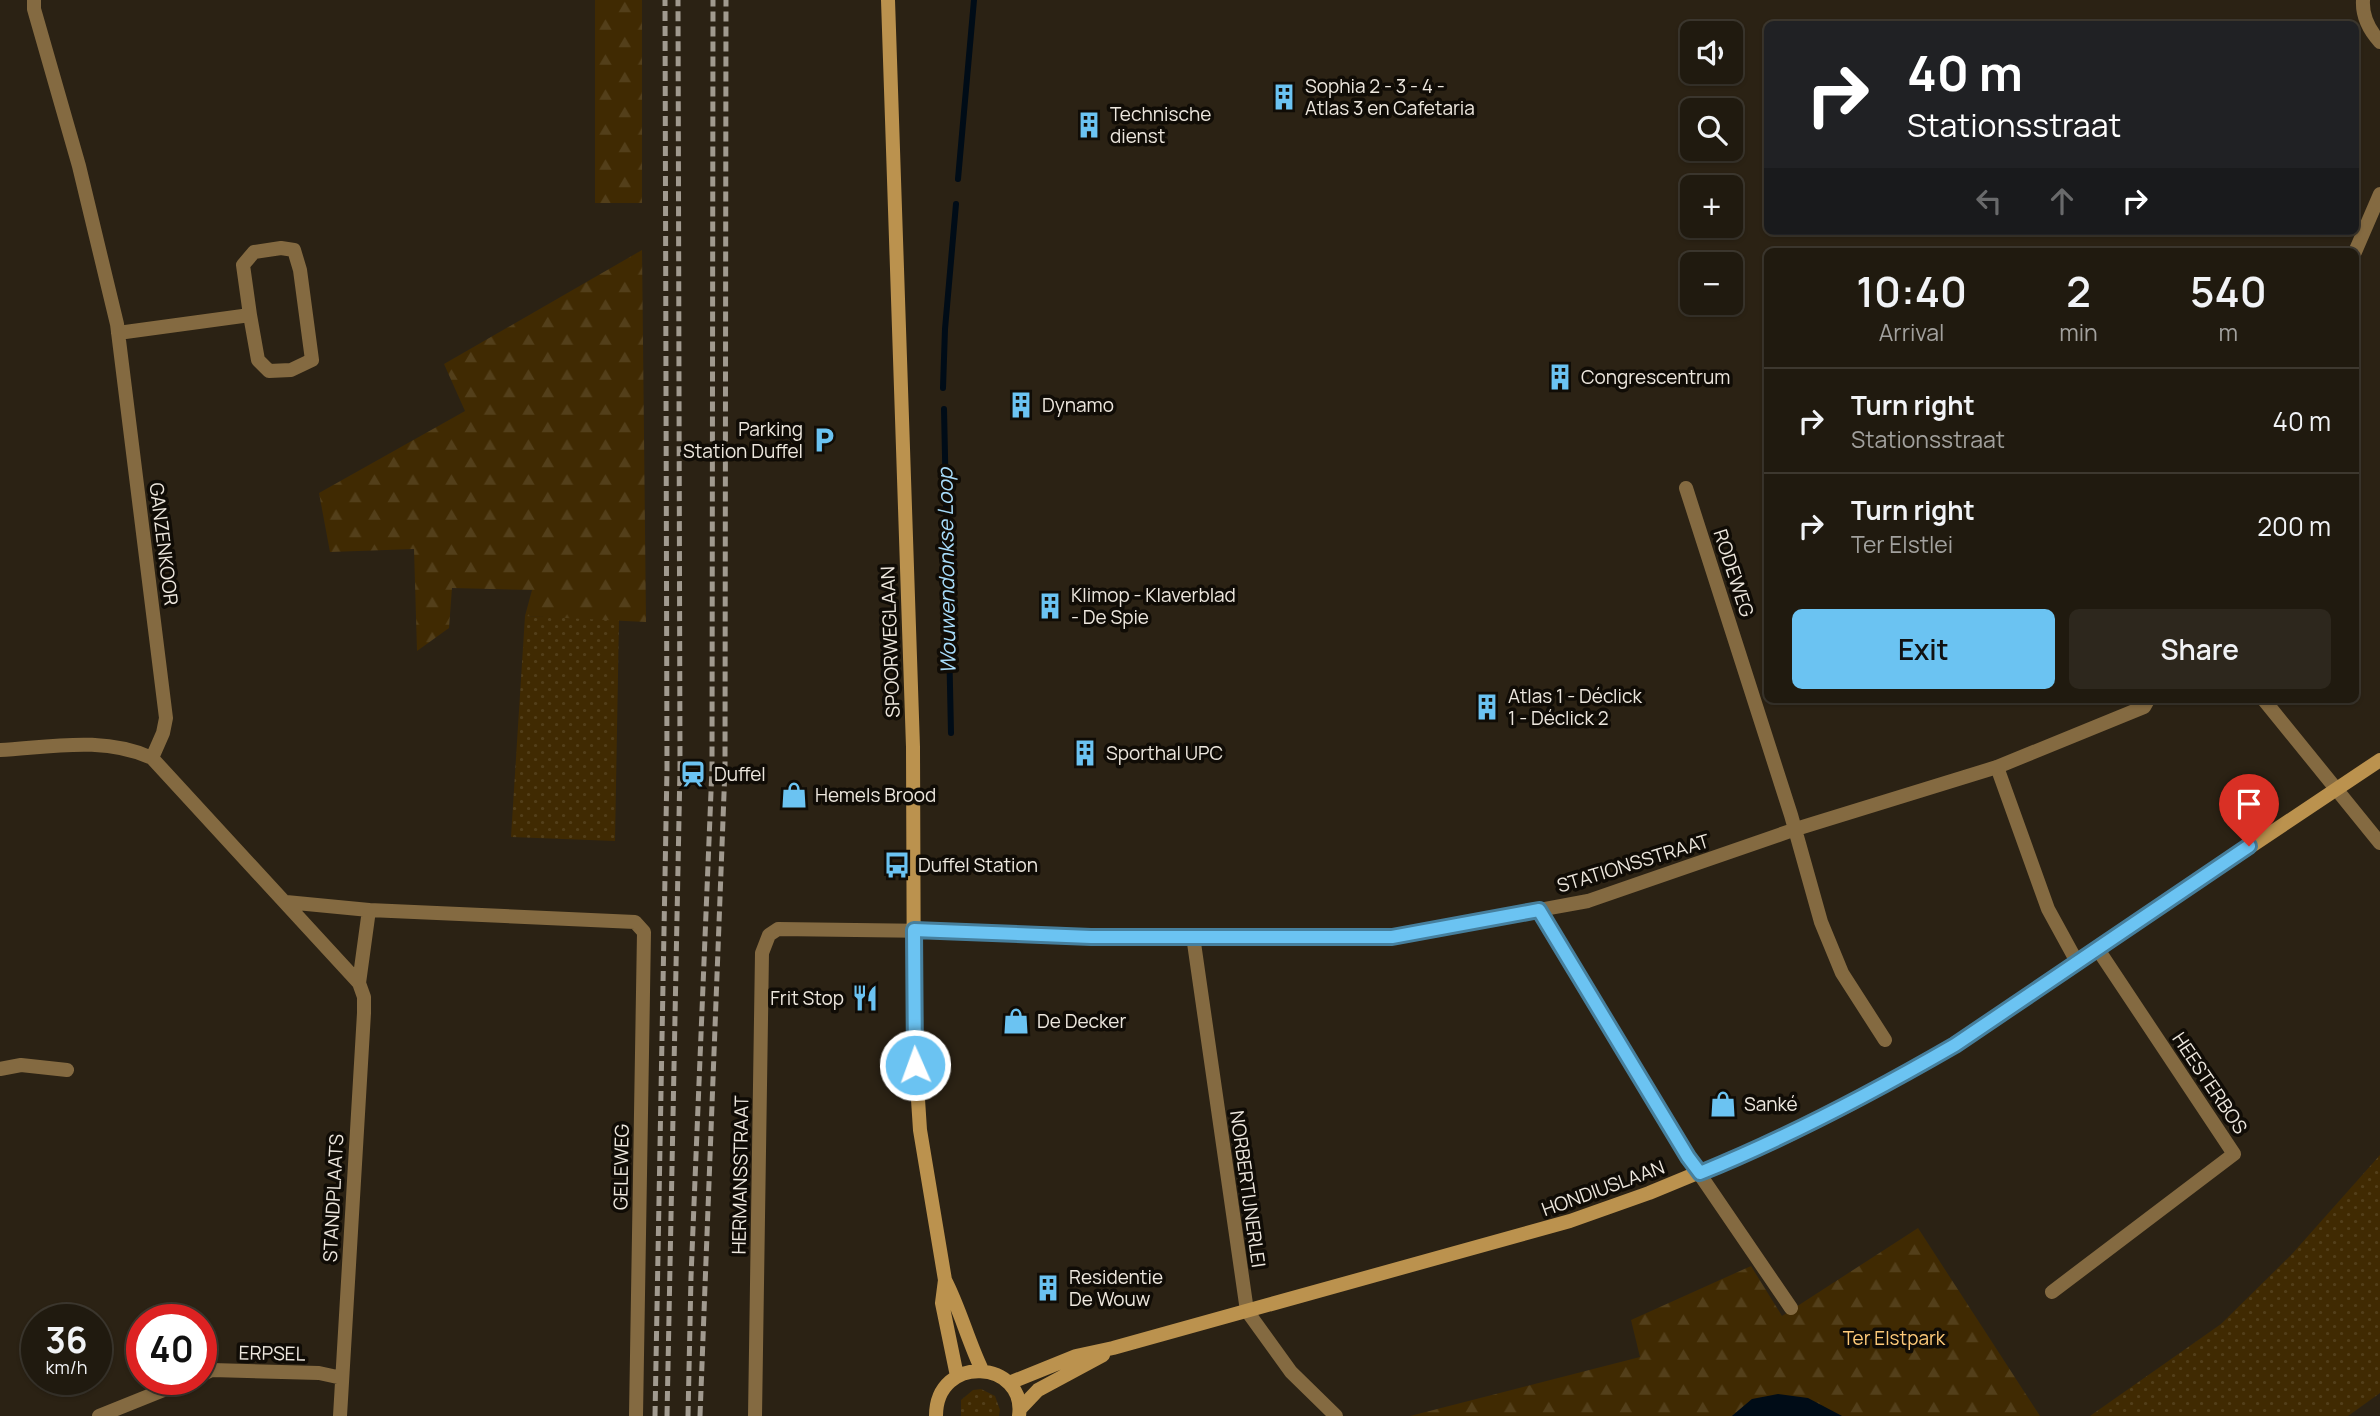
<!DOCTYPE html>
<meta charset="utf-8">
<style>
body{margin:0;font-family:Manrope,sans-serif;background:#2d271d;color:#f1f3f6;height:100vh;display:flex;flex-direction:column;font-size:26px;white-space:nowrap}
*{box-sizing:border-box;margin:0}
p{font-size:23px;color:#a2a19e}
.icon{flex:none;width:38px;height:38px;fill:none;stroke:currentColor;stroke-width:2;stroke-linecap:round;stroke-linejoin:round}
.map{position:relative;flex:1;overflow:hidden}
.details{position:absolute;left:1764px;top:248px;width:595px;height:455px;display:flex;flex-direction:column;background:#201a0f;border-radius:10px;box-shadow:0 2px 5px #0004,0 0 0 2px #3d382f}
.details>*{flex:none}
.banner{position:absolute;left:1764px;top:21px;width:595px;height:214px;border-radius:10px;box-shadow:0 2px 5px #0004,0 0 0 2px #3d382f;background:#202124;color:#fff;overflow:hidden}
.buttons{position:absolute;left:1680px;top:21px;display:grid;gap:14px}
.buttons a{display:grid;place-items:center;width:63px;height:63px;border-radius:10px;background:#201a0f;box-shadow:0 2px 5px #0004,0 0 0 2px #3d382f;font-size:35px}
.speed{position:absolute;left:21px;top:1304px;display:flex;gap:14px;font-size:35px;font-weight:700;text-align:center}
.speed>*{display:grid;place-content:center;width:91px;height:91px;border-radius:50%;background:#201a0f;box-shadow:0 2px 5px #0004,0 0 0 2px #3d382f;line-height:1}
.speed small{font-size:18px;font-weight:400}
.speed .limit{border:10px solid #d22;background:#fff;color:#111}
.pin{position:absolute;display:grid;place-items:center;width:60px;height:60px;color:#fff;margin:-72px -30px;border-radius:50% 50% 50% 0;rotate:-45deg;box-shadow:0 0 7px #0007}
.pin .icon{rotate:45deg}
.me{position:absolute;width:77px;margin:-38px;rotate:358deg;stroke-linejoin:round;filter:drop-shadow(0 0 5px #0008)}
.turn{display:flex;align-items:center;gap:24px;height:147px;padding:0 28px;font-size:32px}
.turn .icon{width:91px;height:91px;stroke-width:2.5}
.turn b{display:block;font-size:49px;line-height:60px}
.lanes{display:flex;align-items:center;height:66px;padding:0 28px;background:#0003;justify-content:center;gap:35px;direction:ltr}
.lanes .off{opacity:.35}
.eta{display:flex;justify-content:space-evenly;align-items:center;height:119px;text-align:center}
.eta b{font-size:42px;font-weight:600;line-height:49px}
.cta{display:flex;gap:14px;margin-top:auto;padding:14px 28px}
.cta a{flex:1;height:80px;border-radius:10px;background:#6bc3f2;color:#111;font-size:28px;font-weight:600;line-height:80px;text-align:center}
.cta a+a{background:#2d271d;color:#f1f3f6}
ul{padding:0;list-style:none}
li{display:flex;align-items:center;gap:21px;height:105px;padding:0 28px;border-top:2px solid #3d382f}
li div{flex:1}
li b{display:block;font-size:26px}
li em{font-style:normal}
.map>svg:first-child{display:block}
.grass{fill:url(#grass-dots)}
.forest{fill:url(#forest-firs)}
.water{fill:#000c17}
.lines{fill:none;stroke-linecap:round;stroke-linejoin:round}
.stream{stroke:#000c17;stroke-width:6}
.street{stroke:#846a41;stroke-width:14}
.secondary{stroke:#bb924e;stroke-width:14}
.rail{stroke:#a19a8f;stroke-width:5;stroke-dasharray:10 5;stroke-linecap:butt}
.route-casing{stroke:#467f9d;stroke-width:18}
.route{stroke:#6bc3f2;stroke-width:12}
.labels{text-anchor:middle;stroke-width:7;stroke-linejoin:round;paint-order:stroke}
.poi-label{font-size:19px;fill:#ede7de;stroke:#100c06;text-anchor:start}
.street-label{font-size:19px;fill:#ede7de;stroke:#100c06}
.park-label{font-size:19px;fill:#feca79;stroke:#100c06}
.water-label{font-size:21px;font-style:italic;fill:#a7dcfb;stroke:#100c06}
</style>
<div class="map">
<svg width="2380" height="1416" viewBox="0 0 2380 1416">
<defs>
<pattern id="grass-dots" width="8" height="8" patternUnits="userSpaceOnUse" patternTransform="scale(1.75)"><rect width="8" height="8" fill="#402a02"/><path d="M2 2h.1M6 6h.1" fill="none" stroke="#533f1a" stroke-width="1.8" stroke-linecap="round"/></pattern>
<pattern id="forest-firs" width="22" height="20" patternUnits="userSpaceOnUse" patternTransform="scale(1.75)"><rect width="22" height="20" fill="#402a02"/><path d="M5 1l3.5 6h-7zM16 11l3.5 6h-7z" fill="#533f1a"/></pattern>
</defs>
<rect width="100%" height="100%" fill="#2b2214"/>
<!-- grass -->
<path class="grass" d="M525,616L619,619L615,841L511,837Z
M2380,1155V1393L2348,1416H2090L2221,1324L2292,1254Z
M981,1389L995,1396L1000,1410L999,1416H961V1400L973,1390Z"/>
<!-- forest -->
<path class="forest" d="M595,0H642V203H595Z
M642,250L646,622L525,616L532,590L452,588L449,628L417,651L414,549L330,552L319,493L465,411L444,364Z
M1918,1228L2040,1416H1842L1826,1408L1752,1399L1732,1416H1410L1640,1357L1631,1320L1751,1266L1782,1316Z"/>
<!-- water -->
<path class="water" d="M1778,1394L1808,1398L1842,1416H1732L1752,1399Z"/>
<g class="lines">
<!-- stream -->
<path class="stream" d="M958,179L974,0
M943,388L945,329L956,204
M944,409L951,733"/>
<!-- street -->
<path class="street" d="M34,0V9L79,166L117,324L166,718L163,733L152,758
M2363,0C2362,16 2370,31 2380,42
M2355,252L2380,194
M118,333L250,315L243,265L254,252L281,248L294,250L300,270L312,360L291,370L269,371L258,360L250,315
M1686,488L1791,815L1821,922L1842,973L1885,1040
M2264,700L2380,843
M0,750C51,747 104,736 152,758L359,983L364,997V1013L340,1416
M1997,767L2048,909L2077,962
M286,902L369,910L635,922L644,932L636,1416
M1539,910L1688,1157L1791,1308
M1193,936L1247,1311L1291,1372L1336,1416
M359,983L369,910
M0,1069L21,1065L67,1070
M2052,1292L2234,1154L2097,948
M201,1375L212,1370L319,1373L342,1378
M99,1416L191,1379
M755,1416L762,953L769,935L778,929L933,931L1091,937H1392L1588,901L1796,829L1997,767L2144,707L2148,700"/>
<!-- secondary -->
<path class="secondary" d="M888,0L913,747L914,1038L920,1130L945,1280L942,1303L957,1376
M945,1280C960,1309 968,1341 982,1370
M1009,1383L1076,1356L1113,1348L1570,1221L1649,1193L1787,1136L1855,1102L1955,1044L2380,760
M1020,1409L1038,1390L1103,1355
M936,1416C936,1353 1027,1360 1019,1416"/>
<!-- rail -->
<path class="rail" d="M655,1416L667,769L665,0
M667,1416L680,768L678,0
M688,1416L691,1277L712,768L713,0
M700,1416L725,768L726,0"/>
</g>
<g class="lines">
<!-- route casing -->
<g class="route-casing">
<path id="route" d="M915,1065L914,930L1091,937H1392L1539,910L1688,1157L1700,1173C1789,1137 1872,1093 1955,1045L2249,846"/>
</g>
<!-- route -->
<use href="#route" class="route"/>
</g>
<!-- icons -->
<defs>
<g id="building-bare" transform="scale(2.1)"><path d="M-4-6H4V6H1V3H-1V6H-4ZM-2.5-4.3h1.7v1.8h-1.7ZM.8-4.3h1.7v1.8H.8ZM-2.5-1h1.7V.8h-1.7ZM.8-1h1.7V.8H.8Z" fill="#6bc3f2" stroke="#100c06" stroke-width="2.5" paint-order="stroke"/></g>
<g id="parking-bare" transform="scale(2.1)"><path d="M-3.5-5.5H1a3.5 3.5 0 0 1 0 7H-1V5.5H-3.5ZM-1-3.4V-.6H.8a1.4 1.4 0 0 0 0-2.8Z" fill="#6bc3f2" stroke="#100c06" stroke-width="2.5" paint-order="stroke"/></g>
<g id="station-bare" transform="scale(2.1)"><path d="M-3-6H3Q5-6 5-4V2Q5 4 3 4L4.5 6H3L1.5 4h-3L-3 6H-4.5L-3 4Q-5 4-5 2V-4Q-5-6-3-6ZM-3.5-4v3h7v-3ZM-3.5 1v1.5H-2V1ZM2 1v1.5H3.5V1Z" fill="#6bc3f2" stroke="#100c06" stroke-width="2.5" paint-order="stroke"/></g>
<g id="shop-bare" transform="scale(2.1)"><path d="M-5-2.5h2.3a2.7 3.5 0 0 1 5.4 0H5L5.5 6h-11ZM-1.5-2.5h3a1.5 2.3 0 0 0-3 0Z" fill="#6bc3f2" stroke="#100c06" stroke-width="2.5" paint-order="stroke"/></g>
<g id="bus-bare" transform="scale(2.1)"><path d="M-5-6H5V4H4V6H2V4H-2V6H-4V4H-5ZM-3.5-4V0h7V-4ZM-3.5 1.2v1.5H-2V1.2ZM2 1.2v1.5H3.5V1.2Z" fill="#6bc3f2" stroke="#100c06" stroke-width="2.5" paint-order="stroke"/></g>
<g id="restaurant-bare" transform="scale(2.1)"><path d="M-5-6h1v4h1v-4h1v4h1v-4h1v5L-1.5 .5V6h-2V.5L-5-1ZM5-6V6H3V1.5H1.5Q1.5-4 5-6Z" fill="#6bc3f2" stroke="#100c06" stroke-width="2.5" paint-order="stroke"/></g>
</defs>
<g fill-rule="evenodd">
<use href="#building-bare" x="1284" y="97"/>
<use href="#building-bare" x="1089" y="125"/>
<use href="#building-bare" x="1560" y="377"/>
<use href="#building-bare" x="1021" y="405"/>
<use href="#parking-bare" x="824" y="440"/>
<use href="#building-bare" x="1050" y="606"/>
<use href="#building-bare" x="1487" y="707"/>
<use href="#building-bare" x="1085" y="753"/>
<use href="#station-bare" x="693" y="774"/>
<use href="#shop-bare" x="794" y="795"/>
<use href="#bus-bare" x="897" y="865"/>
<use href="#restaurant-bare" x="865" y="998"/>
<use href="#shop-bare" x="1016" y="1021"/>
<use href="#shop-bare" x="1723" y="1104"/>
<use href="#building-bare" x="1048" y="1288"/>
</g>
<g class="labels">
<!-- poi labels -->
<g class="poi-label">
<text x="1305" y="93">Sophia 2 - 3 - 4 -<tspan x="1305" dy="22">Atlas 3 en Cafetaria</tspan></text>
<text x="1110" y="121">Technische<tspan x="1110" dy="22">dienst</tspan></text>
<text x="1581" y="384">Congrescentrum</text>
<text x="1042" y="412">Dynamo</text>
<text x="803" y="436" text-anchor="end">Parking<tspan x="803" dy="22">Station Duffel</tspan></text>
<text x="1071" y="602">Klimop - Klaverblad<tspan x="1071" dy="22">- De Spie</tspan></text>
<text x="1508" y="703">Atlas 1 - Déclick<tspan x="1508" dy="22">1 - Déclick 2</tspan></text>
<text x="1106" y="760">Sporthal UPC</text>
<text x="714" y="781">Duffel</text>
<text x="815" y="802">Hemels Brood</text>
<text x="918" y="872">Duffel Station</text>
<text x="844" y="1005" text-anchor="end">Frit Stop</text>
<text x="1037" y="1028">De Decker</text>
<text x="1744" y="1111">Sanké</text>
<text x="1069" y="1284">Residentie<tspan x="1069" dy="22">De Wouw</tspan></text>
</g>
<!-- street labels -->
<g class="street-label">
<text transform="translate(164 544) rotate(83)" y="7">GANZENKOOR</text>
<text transform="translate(1734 573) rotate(72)" y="7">RODEWEG</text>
<text transform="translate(890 642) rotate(-92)" y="7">SPOORWEGLAAN</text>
<text transform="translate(1633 863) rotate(-17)" y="7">STATIONSSTRAAT</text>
<text transform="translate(2210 1083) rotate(56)" y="7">HEESTERBOS</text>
<text transform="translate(621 1167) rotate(-89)" y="7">GELEWEG</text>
<text transform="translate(740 1175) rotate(-89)" y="7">HERMANSSTRAAT</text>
<text transform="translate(1603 1188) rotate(-20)" y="7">HONDIUSLAAN</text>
<text transform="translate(1248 1189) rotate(82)" y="7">NORBERTIJNERLEI</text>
<text transform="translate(333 1198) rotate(-87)" y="7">STANDPLAATS</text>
<text transform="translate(272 1353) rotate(1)" y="7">ERPSEL</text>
</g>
<!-- park labels -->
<g class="park-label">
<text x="1894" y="1345">Ter Elstpark</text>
</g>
<!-- water labels -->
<g class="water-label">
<text transform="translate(947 571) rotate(-91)" y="7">Wouwendonkse Loop</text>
</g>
</g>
</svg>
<div class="buttons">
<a><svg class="icon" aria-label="sound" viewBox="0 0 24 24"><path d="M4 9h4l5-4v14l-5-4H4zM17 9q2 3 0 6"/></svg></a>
<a><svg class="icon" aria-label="search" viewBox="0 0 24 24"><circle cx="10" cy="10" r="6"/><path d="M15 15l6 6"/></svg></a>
<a>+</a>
<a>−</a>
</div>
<div class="speed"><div>36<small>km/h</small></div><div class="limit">40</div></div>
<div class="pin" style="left:2249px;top:846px;background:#d93025"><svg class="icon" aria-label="arrive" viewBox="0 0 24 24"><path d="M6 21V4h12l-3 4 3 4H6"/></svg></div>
<svg class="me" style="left:915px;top:1065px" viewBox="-20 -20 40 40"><circle r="17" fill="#6bc3f2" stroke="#fff" stroke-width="3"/><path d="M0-11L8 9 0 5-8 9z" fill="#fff"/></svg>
<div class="banner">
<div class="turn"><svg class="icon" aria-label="right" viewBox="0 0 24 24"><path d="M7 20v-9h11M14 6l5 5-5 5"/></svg><div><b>40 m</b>Stationsstraat</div></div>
<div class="lanes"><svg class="icon off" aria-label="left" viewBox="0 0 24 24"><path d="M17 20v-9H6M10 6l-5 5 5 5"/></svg><svg class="icon off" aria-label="ahead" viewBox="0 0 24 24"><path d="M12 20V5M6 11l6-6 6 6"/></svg><svg class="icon" aria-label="right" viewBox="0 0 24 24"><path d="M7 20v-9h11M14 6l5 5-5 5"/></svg></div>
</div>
<section class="details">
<div class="eta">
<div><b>10:40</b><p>Arrival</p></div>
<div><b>2</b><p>min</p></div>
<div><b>540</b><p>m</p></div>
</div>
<ul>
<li><svg class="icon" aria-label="right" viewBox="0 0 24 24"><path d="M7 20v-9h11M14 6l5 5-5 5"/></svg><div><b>Turn right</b><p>Stationsstraat</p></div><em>40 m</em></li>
<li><svg class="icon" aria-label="right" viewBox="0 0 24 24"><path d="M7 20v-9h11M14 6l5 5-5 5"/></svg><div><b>Turn right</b><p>Ter Elstlei</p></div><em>200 m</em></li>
</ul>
<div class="cta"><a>Exit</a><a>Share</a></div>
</section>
</div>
